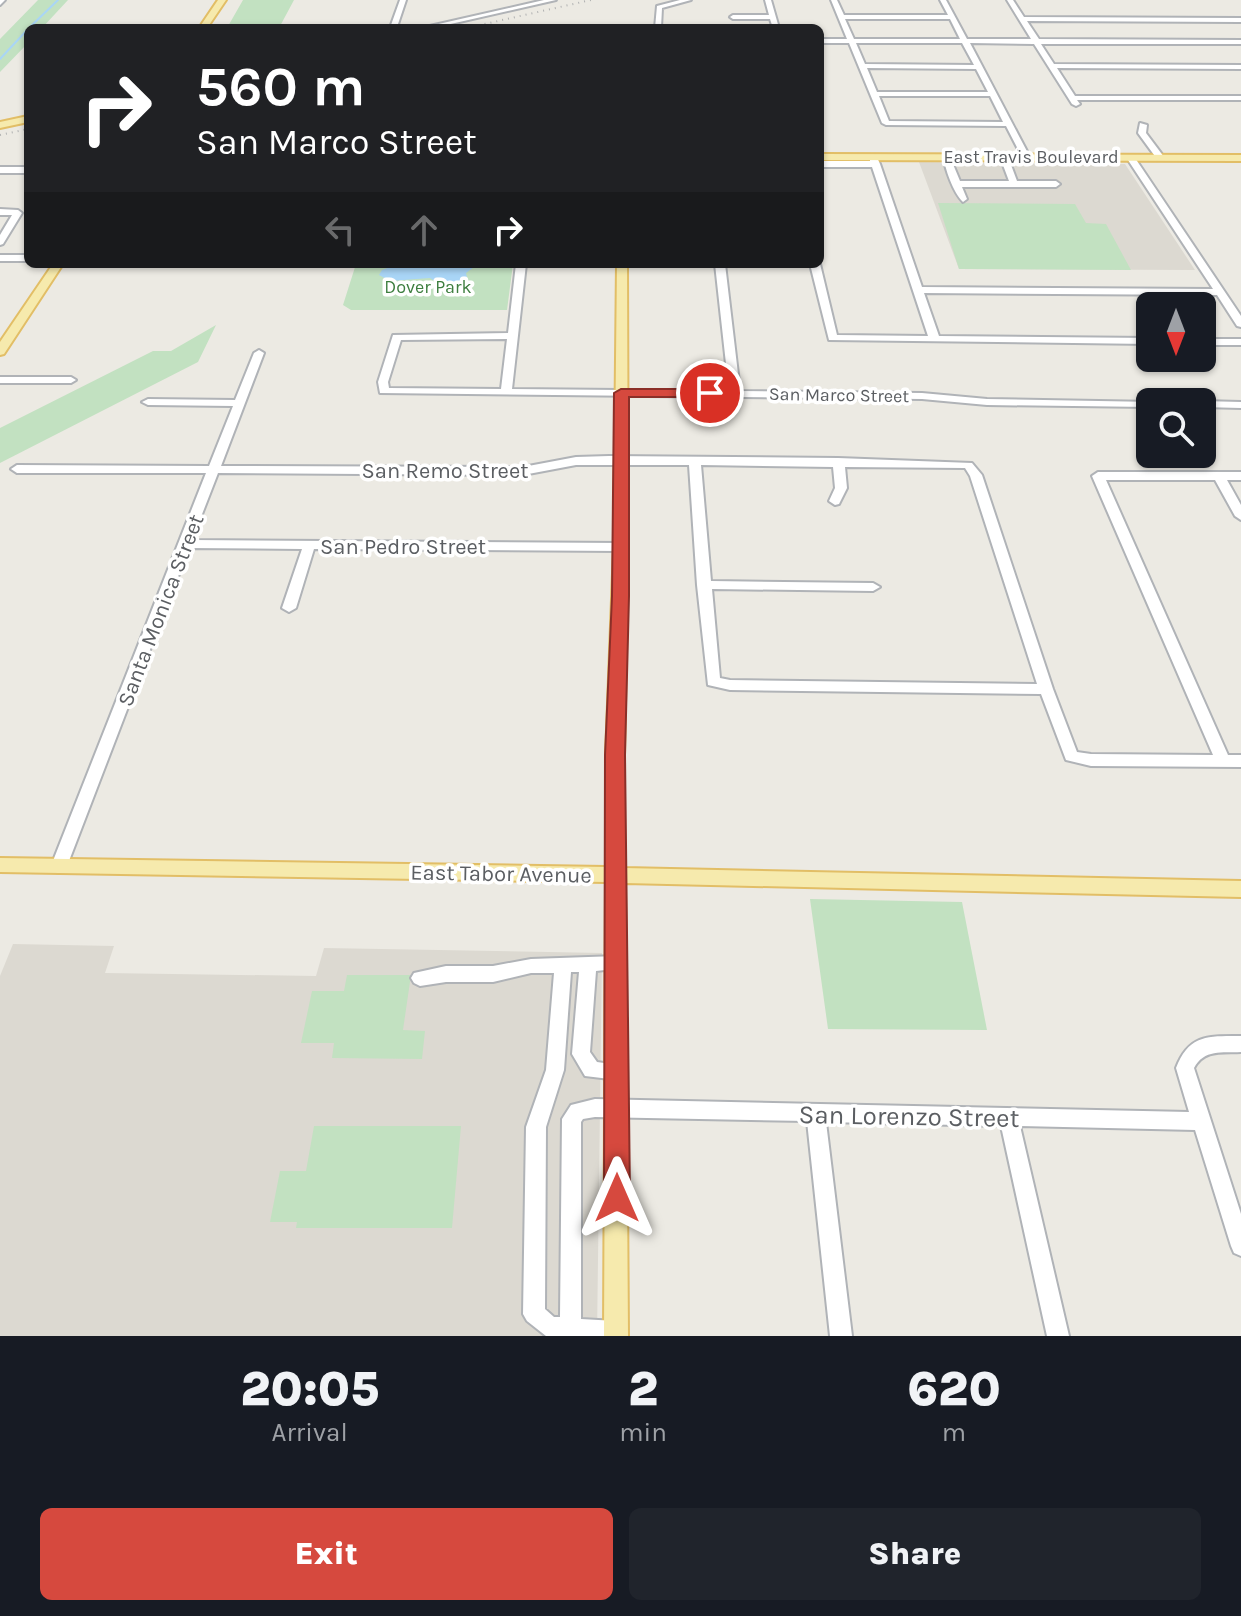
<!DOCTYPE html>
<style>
body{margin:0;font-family:Karla,sans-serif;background:#20242c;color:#f1f3f6;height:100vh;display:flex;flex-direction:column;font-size:30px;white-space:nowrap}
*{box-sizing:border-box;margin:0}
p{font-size:26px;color:#9ea1a6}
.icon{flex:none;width:44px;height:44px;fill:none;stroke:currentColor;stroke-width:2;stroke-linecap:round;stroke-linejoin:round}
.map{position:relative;height:1336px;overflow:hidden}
.panel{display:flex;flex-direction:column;background:#171b24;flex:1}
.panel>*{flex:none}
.banner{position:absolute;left:24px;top:24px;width:800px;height:244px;border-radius:12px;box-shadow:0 2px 6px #0004;background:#202124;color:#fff;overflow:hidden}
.needle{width:52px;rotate:180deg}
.controls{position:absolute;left:1136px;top:292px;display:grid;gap:16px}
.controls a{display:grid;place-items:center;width:80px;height:80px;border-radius:12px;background:#171b24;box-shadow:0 2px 6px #0004;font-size:40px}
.pin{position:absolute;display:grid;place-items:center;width:68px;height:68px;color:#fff;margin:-34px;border:4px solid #fff;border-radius:50%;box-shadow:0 2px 8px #0007}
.me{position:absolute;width:88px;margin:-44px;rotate:0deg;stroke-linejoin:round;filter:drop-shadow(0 0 6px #0008)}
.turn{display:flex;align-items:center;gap:28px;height:168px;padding:0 40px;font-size:36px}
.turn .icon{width:104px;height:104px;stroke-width:2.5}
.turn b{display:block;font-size:56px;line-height:68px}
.lanes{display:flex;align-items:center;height:76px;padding:0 40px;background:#0003;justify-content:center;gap:40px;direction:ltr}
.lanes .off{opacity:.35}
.eta{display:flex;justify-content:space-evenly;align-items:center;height:136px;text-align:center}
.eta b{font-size:48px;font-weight:800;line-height:56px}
.cta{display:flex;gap:16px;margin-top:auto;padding:16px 40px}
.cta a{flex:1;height:92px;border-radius:12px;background:#d6493e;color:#fff;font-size:32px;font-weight:800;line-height:92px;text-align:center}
.cta a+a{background:#20242c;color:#f1f3f6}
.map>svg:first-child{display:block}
.education{fill:#dcd9d1}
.green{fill:#c2e1c1}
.water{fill:#a9d5f6}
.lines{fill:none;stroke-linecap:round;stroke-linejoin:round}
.stream{stroke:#a9d5f6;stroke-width:2}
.minor-casing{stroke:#b0b3b7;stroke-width:4}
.major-casing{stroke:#e2be66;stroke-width:4}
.minor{fill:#fff;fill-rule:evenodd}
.major{fill:#f6eaad;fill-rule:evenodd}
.rail{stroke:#b1b2b2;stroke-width:2;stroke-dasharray:1 5;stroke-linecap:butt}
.route{fill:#d6493e;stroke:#8b2f28;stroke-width:2}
.labels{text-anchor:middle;stroke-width:7;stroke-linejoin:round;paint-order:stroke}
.far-street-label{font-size:18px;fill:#5b5e62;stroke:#fff}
.far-park-label{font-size:18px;fill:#3d7e3f;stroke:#fff}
.street-label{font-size:22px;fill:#5b5e62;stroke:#fff}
.near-street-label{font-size:26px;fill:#5b5e62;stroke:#fff}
</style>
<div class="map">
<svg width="1241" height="1336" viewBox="0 0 1241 1336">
<rect width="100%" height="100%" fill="#eceae3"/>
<!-- education -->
<path class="education" d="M919,162L1125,164L1195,270L959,269Z
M13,944L114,946L105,973L316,976L324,948L602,953L597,1336H0V976Z"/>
<!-- green -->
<path class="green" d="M38,0H68L42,28H28V43L0,72V39Z
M243,0H294L279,28H227Z
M938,203L1075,204L1086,223L1106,224L1131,270L959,269Z
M356,264H513L507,310H351L343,305Z
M216,325L198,362L0,463V428L153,351H171Z
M810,899L962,902L987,1030L828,1029Z
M347,975H411L403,1030L425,1031L422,1059L332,1058L334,1043H301L312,991H344Z
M314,1126H461L452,1228H296L297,1222H270L280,1171H306Z"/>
<!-- water -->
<path class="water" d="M478,264L466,273L470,289L450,291L430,278L390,281L379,275L382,270L393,266Z"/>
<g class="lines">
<!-- stream -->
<path class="stream" d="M29,28L58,0
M0,59L28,29"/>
<!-- minor casing -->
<g class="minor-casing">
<path id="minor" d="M0,0H5L0,5Z
M400,0H406L398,24L401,28H394L391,25Z
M544,0H556L433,28H421Z
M680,0H691L662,8L661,28H655L657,6Z
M765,0H771L779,28H773L770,19H733L730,17L733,15H769Z
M831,0H837L844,15H948L940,0H946L967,39H1031L1007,0H1013L1024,17L1241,18V22L1027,21L1039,39L1241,40V44H1041L1054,64L1241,65V69L1057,68L1075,96H1241V100H1077L1080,104L1076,106L1072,104L1034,44L970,43L1030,157L1029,159H1023L1006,126L886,125L882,123L849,43H820V39H847ZM845,19H950L960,39H854ZM856,43H962L974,65L865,64ZM867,68L976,69L988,92H877ZM879,96H990L1003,122L889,121Z
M1140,123L1147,125L1146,133L1164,157L1163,159H1157L1138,133Z
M870,155H876L880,164L922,287L1213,289L1126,157L1133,155L1241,316V327L1237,326L1217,295L924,293L939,336L1150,338V344L829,340L810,264H820L837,335L928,336L872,167H820V161H870Z
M943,155L950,157L960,181H1009L1000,157L1004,155L1008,157L1017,181H1056L1060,184L1056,187H962L967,199L963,202C953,192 945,169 943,155Z
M0,167H28V173H0Z
M0,209L18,210L22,213L3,244L0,245V235L12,215H0Z
M0,255H28V261H0Z
M516,264H526L512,389L729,391L715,264H725L740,391L922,393L987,399L1154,402H1150V407L987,405L922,399L380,393L378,382L393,335L508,333ZM507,339L501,389L389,388L388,382L401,340Z
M1202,339H1241V345H1202Z
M259,350L264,353L221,466L523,467L576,457L609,456L838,458L972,463L982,475L1053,689L1077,752L1091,754L1213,755L1092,476L1098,472H1241V480H1227L1241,505V520L1235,516L1215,480H1106L1228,755H1241V767L1091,766L1066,760L1041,694L730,690L708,685L697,585L689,465H576L523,475L218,473L192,540L621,543L627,547L621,551L314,549L296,608L289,612L282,608L302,549L189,548L67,866L65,871L59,873L53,871L51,866L206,473H17L11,469L17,465L209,466L233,406L148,405L142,402L148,399L235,400L254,353ZM701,465L833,467L835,488L829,501L835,505L839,504L847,488L845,467L965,468L970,476L1037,684L730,680L720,678L712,589L873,591L880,587L873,583L711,581Z
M0,377H71L76,380L71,383H0Z
M1202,401L1241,402V408L1202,407V402H1198Z
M617,956L623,958L626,963L623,968L596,971L590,1052L597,1062L625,1066L627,1072L625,1078L618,1080L585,1076L572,1054L579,972H571L564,1070L546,1127L545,1309L554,1317H560L562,1119L571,1105L595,1099L1189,1112L1176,1068C1189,1034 1209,1036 1241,1036V1052C1222,1053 1204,1049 1194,1068L1241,1214V1256L1234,1253L1231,1246L1195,1130L1020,1126L1069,1336H1047L1001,1126L826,1122L852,1336H830L807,1121L595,1117L583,1119L581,1122V1319L616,1321L624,1324L627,1332L625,1336H546L527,1321L523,1314L526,1127L546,1070L554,973H531L493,982H446L420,986L414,983L411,978L414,973L446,966H493L531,959Z"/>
</g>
<!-- major casing -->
<g class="major-casing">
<path id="major" d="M218,0H226L207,28H199Z
M28,116V122L0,128V122Z
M820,154L1241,155V161L820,160Z
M53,264H63L4,354L0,355V342Z
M617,264H627L628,547L624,755V868L1241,881V897L625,883L628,1336H604L606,882L0,872V858L606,867V755L614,547Z"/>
</g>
<!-- minor -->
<use href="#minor" class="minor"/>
<!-- major -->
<use href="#major" class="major"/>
<!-- rail -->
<path class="rail" d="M467,28L591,0
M0,135L28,129"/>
</g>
<!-- route -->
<path class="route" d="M621,389H710L718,393L710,397H629V596L625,755L630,1198L627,1207L617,1210L608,1207L604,1198L605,755L612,596L614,393Z"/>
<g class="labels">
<!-- far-street labels -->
<g class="far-street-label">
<text x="1031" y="163">East Travis Boulevard</text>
<text transform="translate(839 395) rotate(1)" y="6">San Marco Street</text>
</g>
<!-- far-park labels -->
<g class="far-park-label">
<text x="428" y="293">Dover Park</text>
</g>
<!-- street labels -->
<g class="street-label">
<text x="445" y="478">San Remo Street</text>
<text x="403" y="554">San Pedro Street</text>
<text transform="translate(160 610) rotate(-69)" y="8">Santa Monica Street</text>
<text transform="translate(501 873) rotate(1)" y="8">East Tabor Avenue</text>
</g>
<!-- near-street labels -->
<g class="near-street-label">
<text transform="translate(909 1116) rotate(1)" y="9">San Lorenzo Street</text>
</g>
</g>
</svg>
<div class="controls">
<a><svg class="needle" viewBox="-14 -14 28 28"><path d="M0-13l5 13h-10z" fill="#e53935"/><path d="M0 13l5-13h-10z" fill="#9ea1a6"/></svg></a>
<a><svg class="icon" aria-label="search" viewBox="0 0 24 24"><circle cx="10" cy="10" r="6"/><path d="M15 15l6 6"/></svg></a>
</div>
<div class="pin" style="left:710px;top:393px;background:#d93025"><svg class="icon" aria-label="arrive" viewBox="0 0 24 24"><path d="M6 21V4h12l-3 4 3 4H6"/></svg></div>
<svg class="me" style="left:617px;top:1198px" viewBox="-20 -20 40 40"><path d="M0-17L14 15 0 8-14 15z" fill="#d6493e" stroke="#fff" stroke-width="4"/></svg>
<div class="banner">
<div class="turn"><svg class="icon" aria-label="right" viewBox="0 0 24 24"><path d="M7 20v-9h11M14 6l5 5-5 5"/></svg><div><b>560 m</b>San Marco Street</div></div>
<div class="lanes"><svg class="icon off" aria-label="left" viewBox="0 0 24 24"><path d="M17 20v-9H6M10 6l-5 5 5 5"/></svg><svg class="icon off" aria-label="ahead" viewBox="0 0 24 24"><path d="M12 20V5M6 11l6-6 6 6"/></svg><svg class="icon" aria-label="right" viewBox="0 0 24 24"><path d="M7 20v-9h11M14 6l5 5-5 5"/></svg></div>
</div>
</div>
<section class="panel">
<div class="eta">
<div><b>20:05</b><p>Arrival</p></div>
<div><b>2</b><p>min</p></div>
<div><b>620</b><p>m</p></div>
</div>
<div class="cta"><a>Exit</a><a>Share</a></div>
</section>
